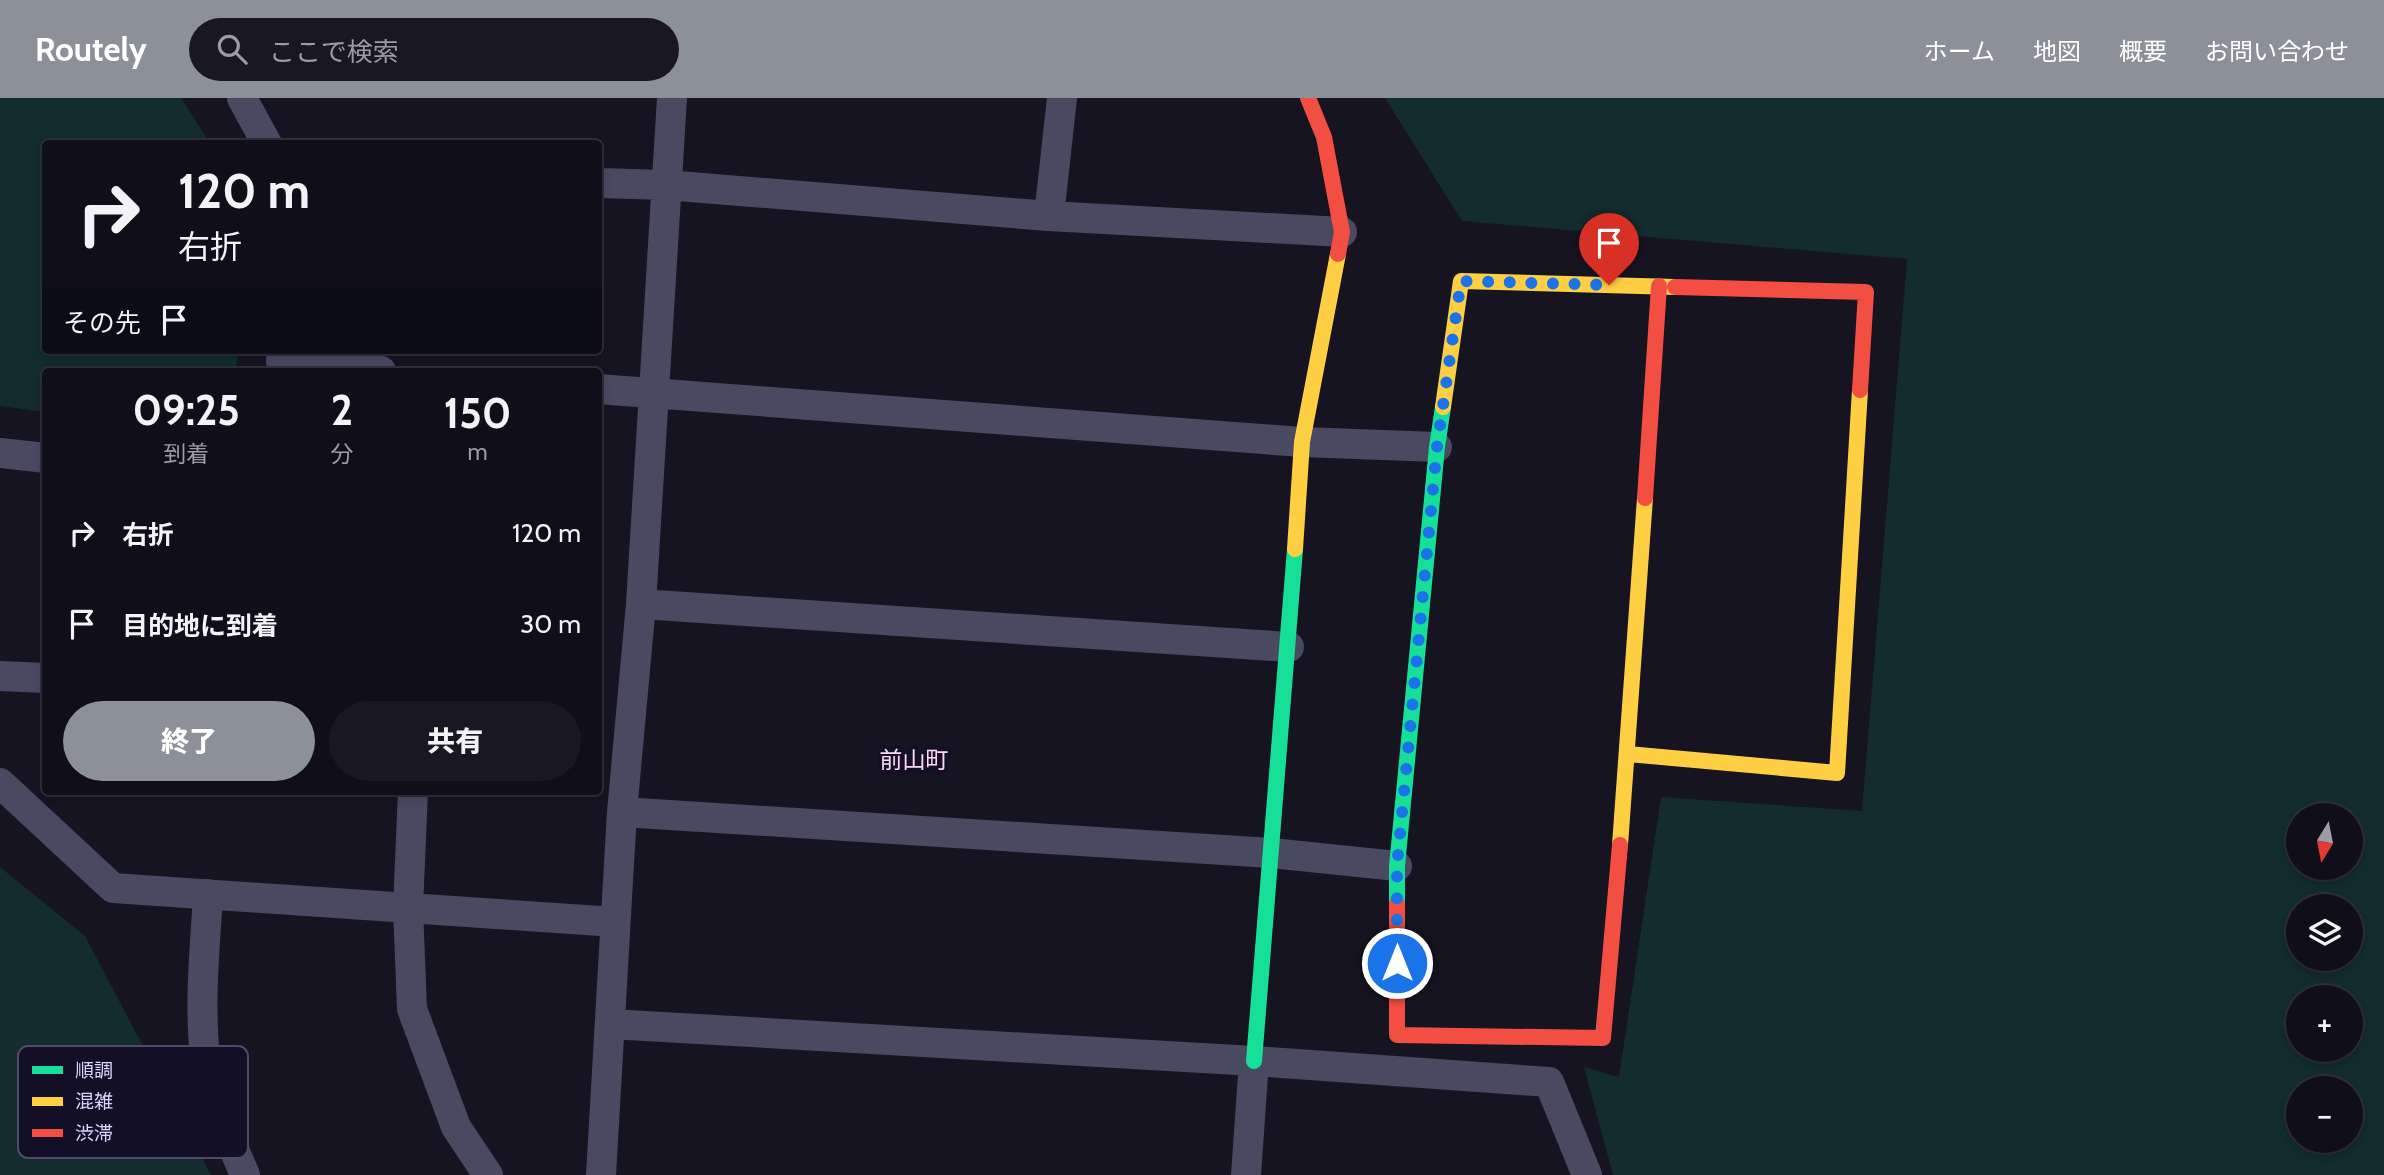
<!DOCTYPE html>
<html lang="ja">
<meta charset="utf-8">
<style>
body{margin:0;font-family:Cabin,"Noto Sans JP",sans-serif;background:#191822;color:#f1f3f6;height:100vh;display:flex;flex-direction:column;font-size:26px;white-space:nowrap}
*{box-sizing:border-box;margin:0}
p{font-size:23px;color:#9c9ca2}
.icon{flex:none;width:38px;height:38px;fill:none;stroke:currentColor;stroke-width:2;stroke-linecap:round;stroke-linejoin:round}
.map{position:relative;flex:1;overflow:hidden}
.side{position:absolute;left:42px;top:270px;width:560px;height:427px;display:flex;flex-direction:column;background:#100f19;border-radius:7px;box-shadow:0 4px 10px #0003,0 0 0 2px #302f38}
.side>*{flex:none}
.banner{position:absolute;left:42px;top:42px;width:560px;height:214px;border-radius:7px;box-shadow:0 4px 10px #0003,0 0 0 2px #302f38;background:#100f19;color:#f1f3f6;overflow:hidden}
.needle{width:46px;rotate:190deg}
.fabs{position:absolute;left:2286px;top:705px;display:grid;gap:14px}
.fabs a{display:grid;place-items:center;width:77px;height:77px;border-radius:50%;background:#100f19;box-shadow:0 4px 10px #0003,0 0 0 2px #302f38;font-size:35px}
.pin{position:absolute;display:grid;place-items:center;width:60px;height:60px;color:#fff;margin:-72px -30px;border-radius:50% 50% 50% 0;rotate:-45deg;box-shadow:0 0 7px #0007}
.pin .icon{rotate:45deg}
.me{position:absolute;width:77px;margin:-38px;rotate:0deg;stroke-linejoin:round;filter:drop-shadow(0 0 5px #0008)}
.turn{display:flex;align-items:center;gap:24px;height:147px;padding:0 21px;font-size:32px}
.turn .icon{width:91px;height:91px;stroke-width:2.5}
.turn b{display:block;font-size:49px;line-height:60px}
.then{display:flex;align-items:center;height:66px;padding:0 21px;background:#0003;gap:14px;font-size:26px}
.eta{display:flex;justify-content:space-evenly;align-items:center;height:119px;text-align:center}
.eta b{font-size:42px;font-weight:800;line-height:49px}
.button{display:flex;gap:14px;margin-top:auto;padding:14px 21px}
.button a{flex:1;height:80px;border-radius:42px;background:#8c9099;color:#fff;font-size:28px;font-weight:800;line-height:80px;text-align:center}
.button a+a{background:#191822;color:#f1f3f6}
ul{padding:0;list-style:none}
li{display:flex;align-items:center;gap:21px;height:91px;padding:0 21px}
li div{flex:1}
li b{display:block;font-size:26px}
li em{font-style:normal}
header{display:flex;align-items:center;gap:42px;box-sizing:border-box;height:98px;padding:0 35px;background:#8c9099;color:#fff}
header strong{font-size:33px}
nav{display:flex;gap:38px;margin-inline-start:auto;font-size:24px}
.search{width:490px;height:63px;background:#191822;display:flex;align-items:center;gap:18px;box-sizing:border-box;padding:0 24px;border-radius:38px;color:#9c9ca2;font-size:26px}
.map>svg:first-child{display:block}
.green{fill:#132c2d;fill-rule:evenodd}
.lines{fill:none;stroke-linecap:round;stroke-linejoin:round}
.street{stroke:#4a4962;stroke-width:30}
.fast{stroke:#16e098;stroke-width:16}
.slow{stroke:#ffcf43;stroke-width:16}
.jam{stroke:#f24e42;stroke-width:16}
.route{stroke:#1a73e8;stroke-width:12;stroke-dasharray:0 21.6}
.labels{text-anchor:middle;stroke-width:7;stroke-linejoin:round;paint-order:stroke}
.quarter-label{font-size:23px;fill:#ffd6f0;stroke:#130f26}
.key{fill:#130f26;stroke:#4e4a67;stroke-width:2}
.key-label{font-size:19px;fill:#d9d4ff}
</style>
<header>
<strong>Routely</strong>
<div class="search"><svg class="icon" aria-label="search" viewBox="0 0 24 24"><circle cx="10" cy="10" r="6"/><path d="M15 15l6 6"/></svg>ここで検索</div>
<nav><a>ホーム</a><a>地図</a><a>概要</a><a>お問い合わせ</a></nav>
</header>
<div class="map">
<svg width="2384" height="1077" viewBox="0 0 2384 1077">
<rect width="100%" height="100%" fill="#161421"/>
<!-- green -->
<path class="green" d="M0,0H181L210,45L46,46V252H238L236,273H46L45,314L0,308Z
M1385,0H2384V1077H1613L1584,969L1619,979L1661,699L1862,713L1907,161L1462,123ZM2298,718H2350V770H2298ZM2298,808H2350V861H2298ZM2298,900H2350V952H2298ZM2298,990H2350V1043H2298Z
M0,769L85,838L211,1077H0Z"/>
<g class="lines">
<!-- street -->
<path class="street" d="M242,0L267,46
M598,85L666,87L1049,118L1342,134
M1049,118L1062,0
M282,252L281,263L381,273
M598,291L1302,344L1437,349
M0,355L46,360
M641,506L1289,549
M0,578L46,580
M0,685L113,790L615,824
M413,693L408,810L412,911L456,1029L488,1077
M622,714L1271,755L1397,768
M208,796C205,850 199,905 205,959C210,1000 229,1039 245,1077
M610,926L1254,963L1549,984L1587,1077
M601,1077L622,714L641,506L672,0
M1246,1077L1254,963"/>
<!-- fast -->
<path class="fast" d="M1397,806V768L1437,349L1443,309
M1254,963L1295,451"/>
<!-- slow -->
<path class="slow" d="M1443,309L1461,183L1675,189
M1295,451L1302,344L1338,156
M1628,656L1837,675L1860,292
M1620,747L1645,400"/>
<!-- jam -->
<path class="jam" d="M1308,0L1324,39L1342,134L1338,156
M1675,189L1866,194L1860,292
M1645,400L1659,188
M1397,806V937L1603,940L1620,747"/>
</g>
<g class="lines">
<!-- route -->
<path class="route" d="M1397,865V768L1437,349L1461,183L1609,187"/>
</g>
<g class="labels">
<!-- quarter labels -->
<g class="quarter-label">
<text x="914" y="670">前山町</text>
</g>
</g>
<!-- legend -->
<rect x="18" y="948" width="230" height="112" rx="10" class="key"/>
<rect x="32" y="968" width="31" height="8" fill="#16e098"/>
<rect x="32" y="999" width="31" height="9" fill="#ffcf43"/>
<rect x="32" y="1031" width="31" height="8" fill="#f24e42"/>
<g class="key-label">
<text x="75" y="979">順調</text>
<text x="75" y="1010">混雑</text>
<text x="75" y="1042">渋滞</text>
</g>
</svg>
<div class="fabs">
<a><svg class="needle" viewBox="-14 -14 28 28"><path d="M0-13l5 13h-10z" fill="#e53935"/><path d="M0 13l5-13h-10z" fill="#9c9ca2"/></svg></a>
<a><svg class="icon" aria-label="layers" viewBox="0 0 24 24"><path d="M12 4l9 5-9 5-9-5zM3 14l9 5 9-5"/></svg></a>
<a>+</a>
<a>−</a>
</div>
<div class="pin" style="left:1609px;top:187px;background:#d93025"><svg class="icon" aria-label="arrive" viewBox="0 0 24 24"><path d="M6 21V4h12l-3 4 3 4H6"/></svg></div>
<svg class="me" style="left:1397px;top:865px" viewBox="-20 -20 40 40"><circle r="17" fill="#1a73e8" stroke="#fff" stroke-width="3"/><path d="M0-11L8 9 0 5-8 9z" fill="#fff"/></svg>
<div class="banner">
<div class="turn"><svg class="icon" aria-label="right" viewBox="0 0 24 24"><path d="M7 20v-9h11M14 6l5 5-5 5"/></svg><div><b>120 m</b>右折</div></div>
<div class="then">その先<svg class="icon" aria-label="arrive" viewBox="0 0 24 24"><path d="M6 21V4h12l-3 4 3 4H6"/></svg></div>
</div>
<section class="side">
<div class="eta">
<div><b>09:25</b><p>到着</p></div>
<div><b>2</b><p>分</p></div>
<div><b>150</b><p>m</p></div>
</div>
<ul>
<li><svg class="icon" aria-label="right" viewBox="0 0 24 24"><path d="M7 20v-9h11M14 6l5 5-5 5"/></svg><div><b>右折</b></div><em>120 m</em></li>
<li><svg class="icon" aria-label="arrive" viewBox="0 0 24 24"><path d="M6 21V4h12l-3 4 3 4H6"/></svg><div><b>目的地に到着</b></div><em>30 m</em></li>
</ul>
<div class="button"><a>終了</a><a>共有</a></div>
</section>
</div>
